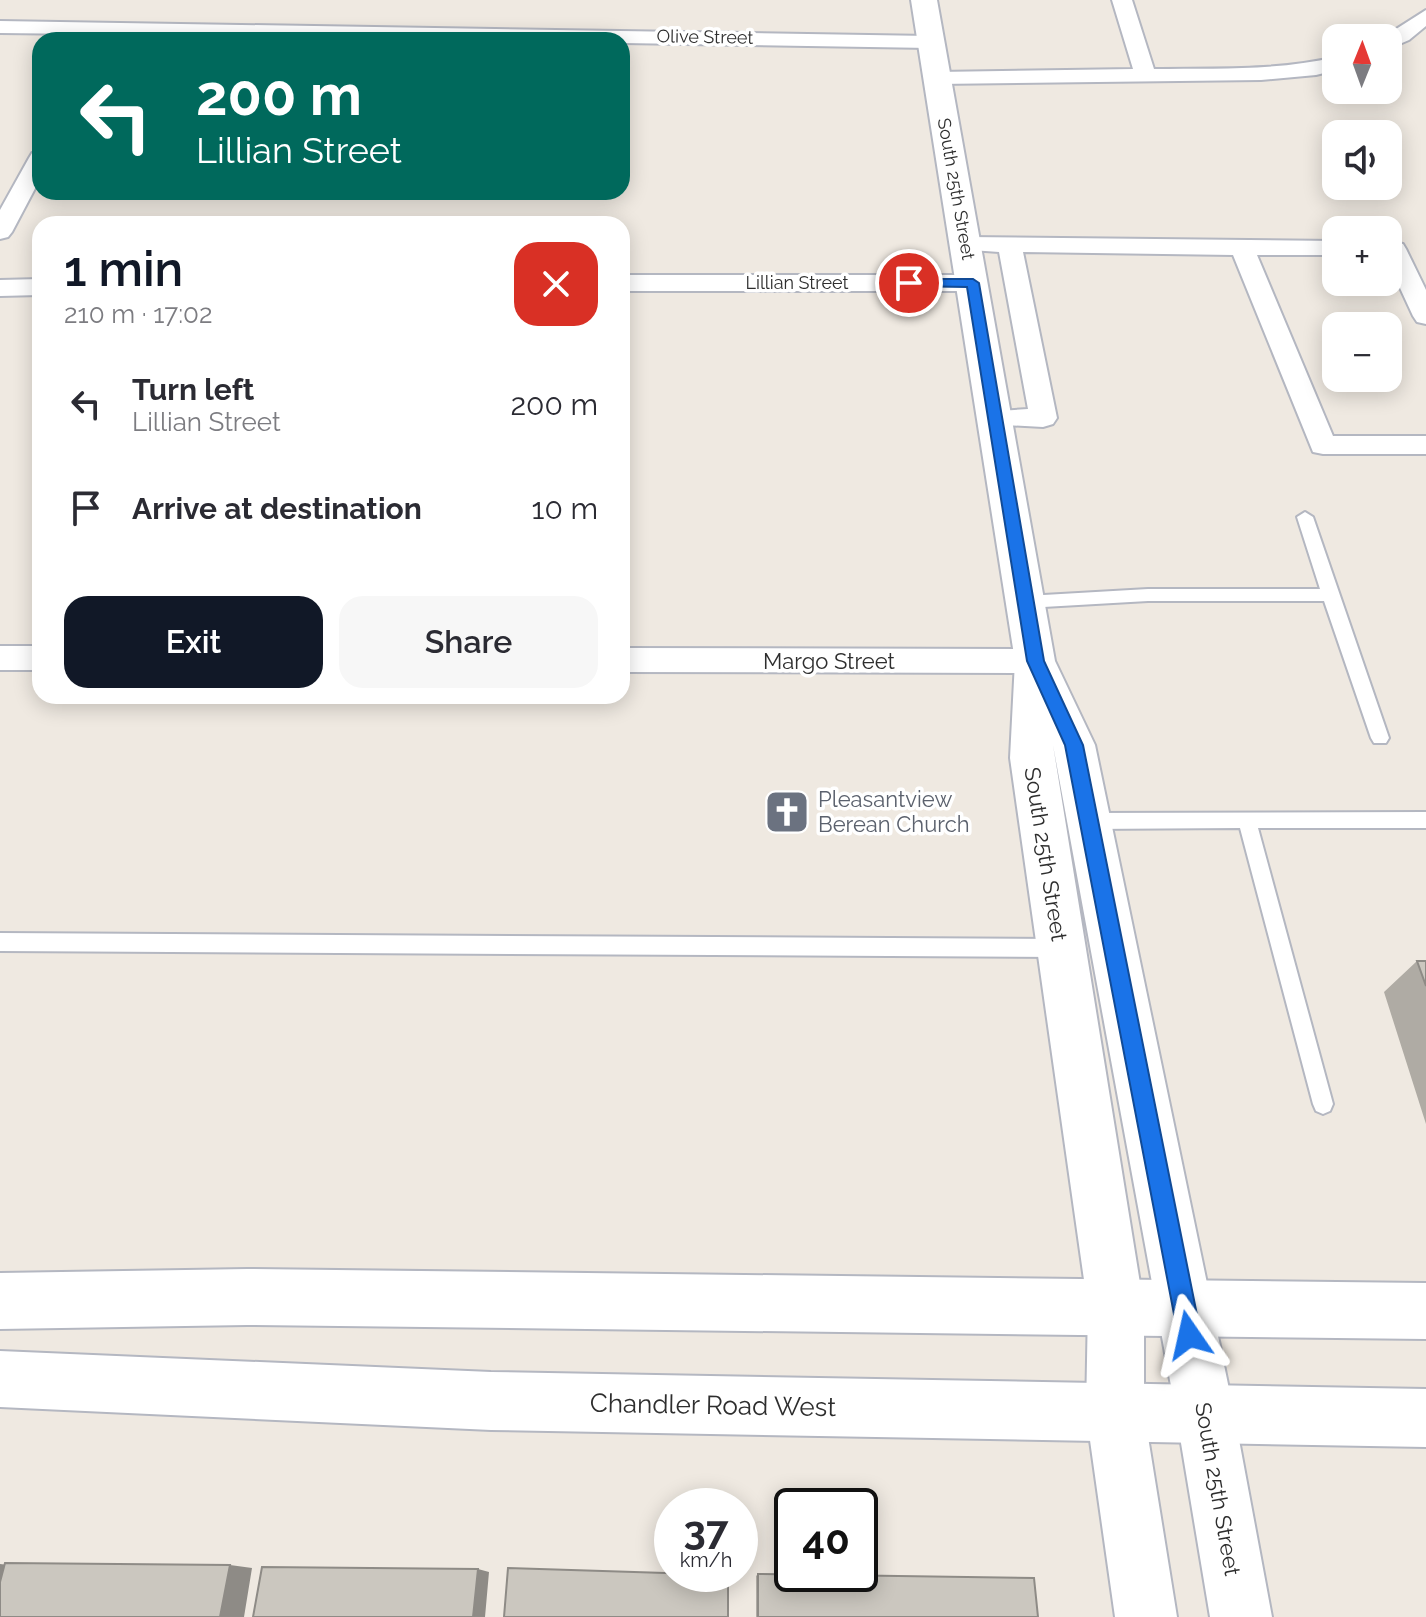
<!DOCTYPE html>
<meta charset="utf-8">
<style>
body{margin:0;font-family:Raleway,sans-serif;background:#f7f7f7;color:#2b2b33;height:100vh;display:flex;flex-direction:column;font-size:30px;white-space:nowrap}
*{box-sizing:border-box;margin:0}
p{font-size:26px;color:#7c7c81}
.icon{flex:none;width:44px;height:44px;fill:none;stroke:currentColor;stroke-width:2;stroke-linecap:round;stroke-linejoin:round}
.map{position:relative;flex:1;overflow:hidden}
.panel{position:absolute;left:32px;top:216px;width:598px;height:488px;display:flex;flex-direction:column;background:#fff;border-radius:24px;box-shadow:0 4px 20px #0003}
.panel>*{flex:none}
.guide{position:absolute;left:32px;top:32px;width:598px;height:168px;border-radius:24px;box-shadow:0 4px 20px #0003;background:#00695c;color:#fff;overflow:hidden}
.needle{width:52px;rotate:1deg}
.tools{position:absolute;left:1322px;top:24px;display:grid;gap:16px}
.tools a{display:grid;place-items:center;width:80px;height:80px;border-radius:16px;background:#fff;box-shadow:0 4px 20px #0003;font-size:40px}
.speed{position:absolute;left:654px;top:1488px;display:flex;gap:16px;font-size:40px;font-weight:700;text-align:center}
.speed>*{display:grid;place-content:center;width:104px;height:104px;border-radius:50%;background:#fff;box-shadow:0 4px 20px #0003;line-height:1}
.speed small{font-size:20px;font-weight:400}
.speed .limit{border:4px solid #111;border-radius:12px;background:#fff;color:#111}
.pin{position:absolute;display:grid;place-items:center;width:68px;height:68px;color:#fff;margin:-34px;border:4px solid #fff;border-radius:50%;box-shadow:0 2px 8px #0007}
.me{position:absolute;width:88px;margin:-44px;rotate:349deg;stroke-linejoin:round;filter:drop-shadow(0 0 6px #0008)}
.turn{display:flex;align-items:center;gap:28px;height:168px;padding:0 32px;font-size:36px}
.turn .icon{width:104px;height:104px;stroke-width:2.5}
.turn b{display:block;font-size:56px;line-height:68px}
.round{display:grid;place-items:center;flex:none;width:84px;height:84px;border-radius:24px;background:#f7f7f7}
.head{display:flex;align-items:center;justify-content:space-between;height:136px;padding:0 32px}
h1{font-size:48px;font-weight:600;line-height:60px;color:#111827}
.button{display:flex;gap:16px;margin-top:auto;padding:16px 32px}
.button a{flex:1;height:92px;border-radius:24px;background:#111827;color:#fff;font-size:32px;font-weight:600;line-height:92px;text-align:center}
.button a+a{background:#f7f7f7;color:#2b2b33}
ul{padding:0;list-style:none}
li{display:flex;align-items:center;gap:24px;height:104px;padding:0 32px}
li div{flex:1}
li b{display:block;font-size:30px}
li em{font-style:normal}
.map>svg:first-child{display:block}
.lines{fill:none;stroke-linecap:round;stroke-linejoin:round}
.service-casing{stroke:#b4b7c1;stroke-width:4}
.minor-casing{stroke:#b4b7c1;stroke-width:4}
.tertiary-casing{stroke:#b4b7c1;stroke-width:4}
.secondary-casing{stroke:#b4b7c1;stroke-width:4}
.service{fill:#fff;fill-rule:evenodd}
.minor{fill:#fff;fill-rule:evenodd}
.tertiary{fill:#fff;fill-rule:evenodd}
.secondary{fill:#fff;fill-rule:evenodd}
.wall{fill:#afaba4}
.shaded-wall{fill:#8e8b86}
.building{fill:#cbc7bf;stroke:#8e8b86;stroke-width:2}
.route{fill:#1a73e8;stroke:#114b97;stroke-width:2}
.labels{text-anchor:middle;stroke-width:7;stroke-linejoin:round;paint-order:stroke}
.far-street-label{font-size:18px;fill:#2e2e2e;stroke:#fff}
.street-label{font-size:22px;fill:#2e2e2e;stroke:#fff}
.worship-label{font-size:22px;fill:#5b616d;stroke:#fff;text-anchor:start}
.near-street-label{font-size:26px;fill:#2e2e2e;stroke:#fff}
</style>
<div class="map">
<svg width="1426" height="1617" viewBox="0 0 1426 1617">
<rect width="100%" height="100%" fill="#efe9e1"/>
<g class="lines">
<!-- service casing -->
<g class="service-casing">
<path id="service" d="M1305,512L1313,517L1389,738L1386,743H1374L1371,738L1324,601H1148L1026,608L1018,602L1026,596L1148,589H1320L1297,517Z
M1426,812V828H1258L1333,1104L1330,1111L1323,1114L1316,1111L1313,1104L1240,828L1089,829L1083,826L1080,821L1083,816L1089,813Z
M0,933L1060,939L1067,942L1070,948L1067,954L1060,957L0,951Z"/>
</g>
<!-- minor casing -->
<g class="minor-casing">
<path id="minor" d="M1112,0H1132L1154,69C1215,68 1277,71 1336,57V70L1316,75L1261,80L937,84L926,78L937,72L1133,69Z
M1426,10V26L1409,40L1388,49V38H1382Z
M0,21L930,36L940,42L930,48L622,43V40L0,33Z
M40,151V179L12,232L8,237L0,239V210L29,158L32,153Z
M966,237L1336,241V255H1257L1333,436H1426V454H1323L1313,452L1233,255L1023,252L1057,418L1053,424L1043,427L985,424L981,418L985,412L1028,409L999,252L957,249L954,244L957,239Z
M1394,242L1403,244L1406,249L1426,290V324L1417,322L1413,316L1388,262V243Z
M622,275H973L982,278L985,283L982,288L973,291H622Z
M40,279V295L0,296V280Z
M0,646H40V670H0Z
M622,648L1035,649L1046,652L1051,661L1046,670L1035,673L622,672Z"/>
</g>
<!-- tertiary casing -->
<g class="tertiary-casing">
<path id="tertiary" d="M911,0H937L1055,661L1095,745L1234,1413L1272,1617H1210L1176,1413L1053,745L1144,1308V1412L1177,1617H1115L1086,1412L1088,1308L1010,758L1015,661Z"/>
</g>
<!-- secondary casing -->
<g class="secondary-casing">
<path id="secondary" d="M247,1269L1426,1283V1339L247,1325L0,1329V1273Z
M0,1351L491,1372L1426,1389V1447L491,1430L0,1407Z"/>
</g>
<!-- service -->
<use href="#service" class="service"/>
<!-- minor -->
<use href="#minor" class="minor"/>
<!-- tertiary -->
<use href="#tertiary" class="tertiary"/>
<!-- secondary -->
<use href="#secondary" class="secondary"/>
</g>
<!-- wall -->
<path class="wall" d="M1417,961H1426V1124L1384,992Z
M758,1574L1038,1617H756V1576Z"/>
<!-- shaded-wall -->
<path class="shaded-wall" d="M0,1564L17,1566L0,1617Z
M230,1565L252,1568L244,1617H220Z
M478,1569L489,1572L485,1617H473Z"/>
<!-- building -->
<path class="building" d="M1417,961H1426V986Z
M5,1563L230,1565L220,1617H0V1582Z
M262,1567L478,1569L473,1617H253Z
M508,1568L728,1575V1617H504Z
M758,1574L1034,1578L1038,1617H758Z"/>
<!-- route -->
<path class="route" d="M909,279H973L979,283L1044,661L1083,745L1201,1335L1198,1344L1189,1347L1181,1344L1178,1335L1065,745L1027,661L967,287L904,286V280Z"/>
<!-- icons -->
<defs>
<g id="church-square" transform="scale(2.3)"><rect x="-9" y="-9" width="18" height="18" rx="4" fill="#6b7280" stroke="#fff"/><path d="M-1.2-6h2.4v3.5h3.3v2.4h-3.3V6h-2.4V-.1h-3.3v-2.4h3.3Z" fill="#fff"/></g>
</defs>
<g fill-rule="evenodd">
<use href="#church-square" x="787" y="812"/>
</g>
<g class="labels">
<!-- far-street labels -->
<g class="far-street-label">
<text transform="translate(705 37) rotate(1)" y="6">Olive Street</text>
<text transform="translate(956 189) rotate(80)" y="6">South 25th Street</text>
<text x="797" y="289">Lillian Street</text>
</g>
<!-- street labels -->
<g class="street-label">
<text x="829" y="669">Margo Street</text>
<text transform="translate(1046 854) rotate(81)" y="8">South 25th Street</text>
<text transform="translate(1218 1489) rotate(80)" y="8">South 25th Street</text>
</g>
<!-- worship labels -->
<g class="worship-label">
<text x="818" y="807">Pleasantview<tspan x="818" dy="25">Berean Church</tspan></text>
</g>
<!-- near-street labels -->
<g class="near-street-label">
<text transform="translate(713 1405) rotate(1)" y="9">Chandler Road West</text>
</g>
</g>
</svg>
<div class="tools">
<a><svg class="needle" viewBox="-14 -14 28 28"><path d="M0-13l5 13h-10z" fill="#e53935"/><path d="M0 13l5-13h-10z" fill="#7c7c81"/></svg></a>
<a><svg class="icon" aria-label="sound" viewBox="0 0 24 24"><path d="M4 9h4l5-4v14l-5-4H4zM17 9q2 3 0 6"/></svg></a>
<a>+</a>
<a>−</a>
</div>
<div class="speed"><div>37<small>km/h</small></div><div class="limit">40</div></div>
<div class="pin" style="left:909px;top:283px;background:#d93025"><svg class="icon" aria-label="arrive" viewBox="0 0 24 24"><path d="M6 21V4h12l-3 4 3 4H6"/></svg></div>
<svg class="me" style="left:1189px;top:1335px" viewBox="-20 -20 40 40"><path d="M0-17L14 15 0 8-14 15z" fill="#1a73e8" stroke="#fff" stroke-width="4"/></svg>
<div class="guide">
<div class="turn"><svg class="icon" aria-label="left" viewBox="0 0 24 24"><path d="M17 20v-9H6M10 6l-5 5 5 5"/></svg><div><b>200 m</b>Lillian Street</div></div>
</div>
<section class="panel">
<div class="head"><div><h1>1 min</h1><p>210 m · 17:02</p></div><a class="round" style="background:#d93025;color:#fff"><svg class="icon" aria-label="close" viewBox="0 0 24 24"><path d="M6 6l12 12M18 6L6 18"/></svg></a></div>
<ul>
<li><svg class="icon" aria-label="left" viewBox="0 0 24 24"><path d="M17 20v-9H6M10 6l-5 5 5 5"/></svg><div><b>Turn left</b><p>Lillian Street</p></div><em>200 m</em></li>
<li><svg class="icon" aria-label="arrive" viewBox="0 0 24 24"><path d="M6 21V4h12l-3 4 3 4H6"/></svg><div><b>Arrive at destination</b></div><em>10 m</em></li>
</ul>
<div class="button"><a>Exit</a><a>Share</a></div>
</section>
</div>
